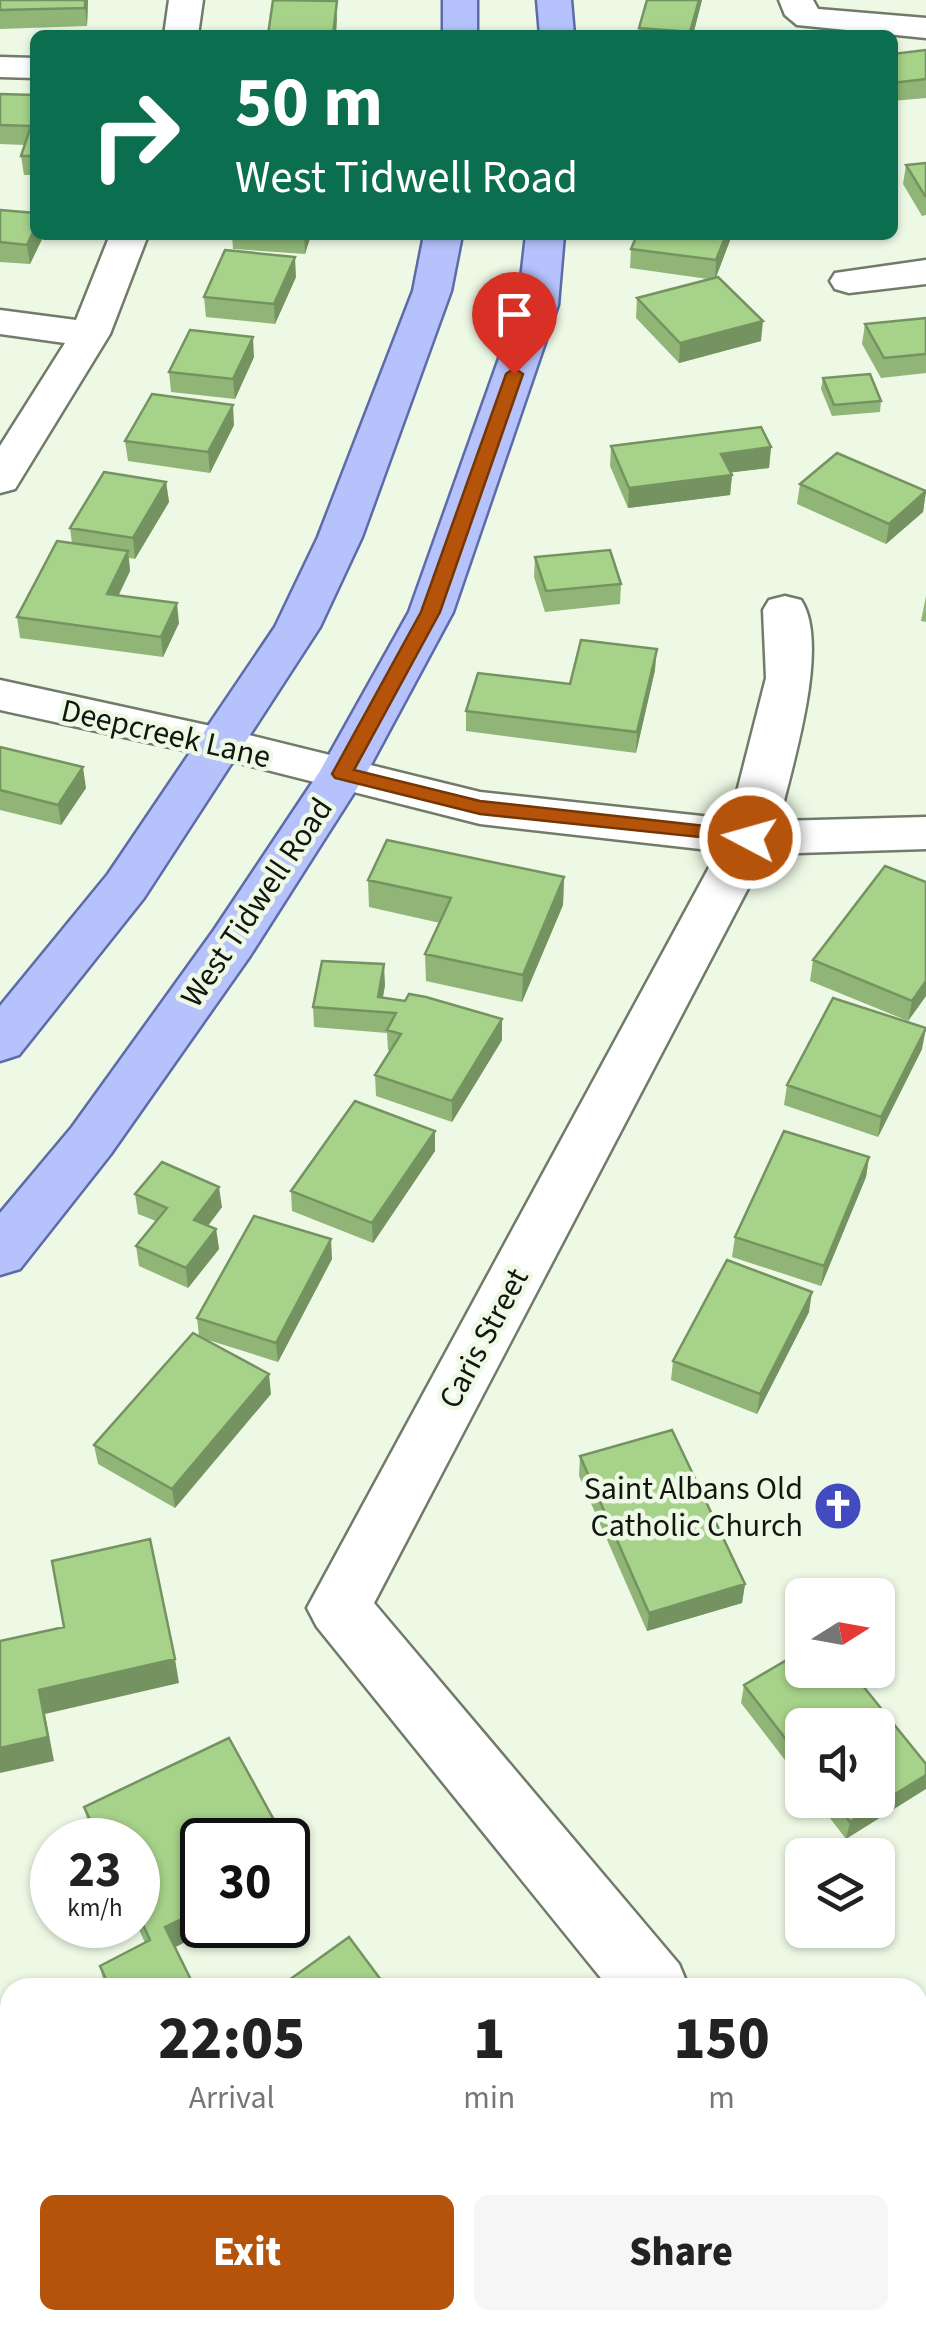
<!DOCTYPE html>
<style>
body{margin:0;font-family:"Source Sans 3",sans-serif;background:#f6f6f6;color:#222;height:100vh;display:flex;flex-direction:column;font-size:38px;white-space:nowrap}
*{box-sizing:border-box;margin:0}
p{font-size:32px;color:#767676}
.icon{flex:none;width:55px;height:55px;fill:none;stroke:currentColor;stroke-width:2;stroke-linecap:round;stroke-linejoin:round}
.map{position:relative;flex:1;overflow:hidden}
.drawer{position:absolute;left:0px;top:1978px;width:928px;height:352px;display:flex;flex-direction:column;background:#fff;border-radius:30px 30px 0 0;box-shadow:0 2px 8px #0004}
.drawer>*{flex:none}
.guide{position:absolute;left:30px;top:30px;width:868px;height:210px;border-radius:15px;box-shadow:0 2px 8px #0004;background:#0b6e4f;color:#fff;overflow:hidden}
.needle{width:65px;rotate:79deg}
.buttons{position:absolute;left:785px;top:1578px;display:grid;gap:20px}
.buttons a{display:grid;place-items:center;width:110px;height:110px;border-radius:15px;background:#fff;box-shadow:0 2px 8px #0004;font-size:50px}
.speed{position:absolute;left:30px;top:1818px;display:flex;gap:20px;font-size:50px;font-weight:700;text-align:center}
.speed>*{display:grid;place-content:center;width:130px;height:130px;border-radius:50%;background:#fff;box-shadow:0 2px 8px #0004;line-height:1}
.speed small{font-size:25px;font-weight:400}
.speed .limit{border:5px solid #111;border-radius:15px;background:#fff;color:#111}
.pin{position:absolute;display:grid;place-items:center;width:85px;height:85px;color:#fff;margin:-102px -42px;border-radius:50% 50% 50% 0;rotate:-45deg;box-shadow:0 0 10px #0007}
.pin .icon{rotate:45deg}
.me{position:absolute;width:110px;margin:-55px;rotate:276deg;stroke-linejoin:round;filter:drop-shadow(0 0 8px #0008)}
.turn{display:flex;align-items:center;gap:35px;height:210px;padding:0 40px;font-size:45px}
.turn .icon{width:130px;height:130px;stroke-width:2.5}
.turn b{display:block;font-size:70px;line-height:85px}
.eta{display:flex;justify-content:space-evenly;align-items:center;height:170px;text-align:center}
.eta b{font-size:60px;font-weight:800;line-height:70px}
.primary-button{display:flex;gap:20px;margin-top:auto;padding:20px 40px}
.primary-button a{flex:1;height:115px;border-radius:15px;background:#b45309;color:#fff;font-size:40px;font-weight:800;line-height:115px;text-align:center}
.primary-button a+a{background:#f6f6f6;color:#222}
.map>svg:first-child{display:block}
.green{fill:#c3e1af}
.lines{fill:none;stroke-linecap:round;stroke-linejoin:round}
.minor-casing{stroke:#717b6a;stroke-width:5}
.major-casing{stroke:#5d6ba8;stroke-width:5}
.minor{fill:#fff;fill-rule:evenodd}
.major{fill:#b6c2fc;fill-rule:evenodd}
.wall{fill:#90b577}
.shaded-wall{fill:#759361}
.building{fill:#a7d28a;stroke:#759361;stroke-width:2.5}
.route{fill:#b45309;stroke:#753606;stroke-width:2.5}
.labels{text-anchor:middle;stroke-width:9;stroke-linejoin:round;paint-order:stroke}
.street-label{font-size:32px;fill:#11160f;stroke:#edf9e5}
.poi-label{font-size:32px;fill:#11160f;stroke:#edf9e5;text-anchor:end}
</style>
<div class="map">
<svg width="926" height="2329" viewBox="0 0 926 2329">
<rect width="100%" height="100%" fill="#edf9e5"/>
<!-- green -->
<path class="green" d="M0,2099L10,2116V2320H132L137,2329H0Z"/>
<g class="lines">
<!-- minor casing -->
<g class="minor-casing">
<path id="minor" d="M169,0H203L198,35H164Z
M779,0H813L818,9L926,18V38L797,25L785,15Z
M0,57L35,58V78L0,77Z
M110,235H148L110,334L15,489L0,493V446L65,343L0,334V310L76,320Z
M926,260V284L849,293L835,289L830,281L835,273Z
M785,596L801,600C831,645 791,769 779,821L926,817V849L766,854L374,1603L679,1964L689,1988H609L317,1627L307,1608L718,851L480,824L220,758L0,710V680L220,728L480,792L730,819L766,678L763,610L769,600Z"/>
</g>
<!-- major casing -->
<g class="major-casing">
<path id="major" d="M443,0H477V35H443Z
M537,0H571L574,35H540Z
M424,235H462L451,291L362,537L320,627L144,898L19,1055L0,1061V1006L108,874L275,627L318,537L413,291Z
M526,235H564L558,305L453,612L366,774L250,956L110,1155L20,1269L0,1275V1213L72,1127L214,930L320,771L409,612L518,305Z"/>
</g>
<!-- minor -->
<use href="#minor" class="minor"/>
<!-- major -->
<use href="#major" class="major"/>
</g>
<!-- wall -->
<path class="wall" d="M0,0H88L87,26L0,29Z
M702,0L693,35H639V28Z
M926,50V98L892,101V54Z
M0,94L35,95V175H24L21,156L25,145L0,144Z
M926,163V215L922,216L903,184L906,165Z
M892,171L896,177L892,197Z
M0,210L35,235H44L30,264L0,262Z
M232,235H311L305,254L233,249Z
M637,235H732L716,277L761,341L679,363L636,318L637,298L708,279L630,268L631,249Z
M296,277L275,324L206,317L204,297Z
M926,318V373L881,378L862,344L865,324Z
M254,357L235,399L171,392L169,372Z
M823,378L881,401L880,412L832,416L821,389Z
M234,425L210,473L128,461L125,441Z
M611,446L771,447L769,468L731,472L732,475L730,495L628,508L610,466Z
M166,482L169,502L135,559L129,558L130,571L119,595L179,623L163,657L20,638L17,617L72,543L70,528Z
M800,484L926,491L923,512L886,544L797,504Z
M535,557L621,584L620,604L545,612L534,577Z
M926,596V622L921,621Z
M655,670L636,753L466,731V711Z
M0,747L86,788L61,825L0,810Z
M564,877L563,905L522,1002L426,981L425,954L440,923L369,907L368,880Z
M926,882V996L908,1021L810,981L813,960Z
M385,985L383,998L502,1040L452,1122L376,1096L375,1075L390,1051L388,1050L387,1033L314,1027L313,1007Z
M922,1049L878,1137L784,1105L787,1085Z
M435,1131V1151L373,1243L292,1211L291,1191Z
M869,1157L866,1177L821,1286L732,1257L735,1237Z
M135,1194L222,1207L208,1226L216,1229L219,1249L188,1288L139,1266L136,1246L156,1221L138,1214Z
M332,1259L278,1362L205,1339L271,1394L175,1508L98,1464L94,1445L199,1336L197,1318Z
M809,1312L757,1414L671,1380L673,1361Z
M580,1456L745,1584L742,1603L647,1631L579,1476Z
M744,1685L926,1764L846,1839L816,1800H878L802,1725V1782L741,1703Z
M229,1738L285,1840H202V1925H218L175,1947L194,1988H105L100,1966L145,1943L137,1925L138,1840H94L90,1831L84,1807Z
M399,2320H623L619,2329H414Z"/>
<!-- shaded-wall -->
<path class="shaded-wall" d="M85,0H88L87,26L85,8Z
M336,0L337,20L336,35H333Z
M699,0H702L693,35H690Z
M35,228V235H44L30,264L27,245Z
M304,235H311L305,254Z
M726,235H732L715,280L716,260Z
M295,257L296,277L275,324L274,304Z
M763,321L761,341L679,363L680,343Z
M253,337L254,357L235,399L233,379Z
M233,405L234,425L210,473L208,452Z
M771,447L769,468L719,474L721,454Z
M732,475L730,495L628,508L629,488Z
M166,482L169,502L135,559L133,538Z
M926,491L923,512L886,544L889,524Z
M128,551L130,571L109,614L107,594Z
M177,603L179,623L163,657L161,637Z
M657,649L655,670L636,753L637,732Z
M83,767L86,788L61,825L58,805Z
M564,877L563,905L522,1002L523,975Z
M384,964L385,985L380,1012L378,997Z
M926,981V996L908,1021L912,1001Z
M502,1019V1040L452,1122V1101Z
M926,1028L922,1049L878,1137L881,1117Z
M435,1131V1151L373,1243L372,1223Z
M869,1157L866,1177L821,1286L824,1266Z
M219,1187L222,1207L197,1240L194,1220Z
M216,1229L219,1249L188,1288L186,1268Z
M331,1239L332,1259L278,1362L276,1343Z
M812,1292L809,1312L757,1414L760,1394Z
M269,1374L271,1394L175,1508L172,1489Z
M745,1584L742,1603L647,1631L649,1613Z
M175,1659L179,1683L45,1714L54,1761L0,1773V1748L39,1690Z
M926,1775V1789L846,1839L850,1822Z
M296,1861L299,1884L288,1890V1866Z
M202,1909V1925H218L170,1950L165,1927Z
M616,2320H623L619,2329H612Z"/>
<!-- building -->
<path class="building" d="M0,0H85V8L0,10Z
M273,0L337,1L333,35H268Z
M647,0H699L690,32L639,28Z
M926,50V79L892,83V54Z
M0,94L35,95V156H21L31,126L0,125Z
M926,163V196H925L906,165Z
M0,210L35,213V228L27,245L0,242Z
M637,235H726L716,260L631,249Z
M225,250L295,257L274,304L204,297Z
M718,277L763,321L680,343L637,298Z
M926,318V354L884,358L865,324Z
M190,330L253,337L233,379L169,372Z
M870,374L881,401L834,405L823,378Z
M152,394L233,405L208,452L125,441Z
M761,427L771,447L721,454L732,475L629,488L611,446Z
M837,453L926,491L889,524L800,484Z
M104,472L166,482L133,538L70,528Z
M57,541L128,551L107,594L177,603L161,637L17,617Z
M610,550L621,584L546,591L535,557Z
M581,640L657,649L637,732L466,711L478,673L570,684Z
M0,747L83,767L58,805L0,790Z
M387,840L564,877L523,975L425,954L451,898L368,880Z
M885,866L926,882V981L912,1001L813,960Z
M322,961L384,964L378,997L405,1001L409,994L426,997L502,1019L452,1101L375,1075L401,1034L387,1030L396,1013L313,1007Z
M833,998L926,1028L881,1117L787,1085Z
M355,1101L435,1131L372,1223L291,1191Z
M784,1131L869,1157L824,1266L735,1237Z
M162,1162L219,1187L194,1220L216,1229L186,1268L136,1246L167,1208L135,1194Z
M254,1216L331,1239L276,1343L197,1318Z
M727,1260L812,1292L760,1394L673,1361Z
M193,1333L269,1374L172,1489L94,1445Z
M672,1430L745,1584L649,1613L580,1456Z
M150,1539L175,1659L39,1690L48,1737L0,1748V1641L64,1627L52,1561Z
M802,1651V1670H850L926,1764V1775L850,1822L834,1800H878V1725H802V1760L744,1685Z
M229,1738L285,1840H202V1909L165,1927L193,1984L186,1988H110L100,1966L150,1940L138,1914V1840H100L84,1807Z
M288,1845L296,1861L288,1866Z
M349,1937L387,1988H278Z
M926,2121V2329H861L869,2320H918V2131Z
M428,2320H616L612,2329H443Z"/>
<!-- route -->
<path class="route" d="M514,368L523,374L440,612L354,770L480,801L750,831L760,838L757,843L480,814L335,778L332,774L421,612L506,374Z"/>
<!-- icons -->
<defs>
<g id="church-disc" transform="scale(2.5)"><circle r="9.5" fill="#424cc0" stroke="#edf9e5"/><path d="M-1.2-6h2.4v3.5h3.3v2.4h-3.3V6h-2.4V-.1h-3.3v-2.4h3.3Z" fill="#fff"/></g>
</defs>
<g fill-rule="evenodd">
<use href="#church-disc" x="838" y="1506"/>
</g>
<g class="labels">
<!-- street labels -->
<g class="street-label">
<text transform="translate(166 733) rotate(13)" y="11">Deepcreek Lane</text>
<text transform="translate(256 902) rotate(-56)" y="11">West Tidwell Road</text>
<text transform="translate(483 1338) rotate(-62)" y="11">Caris Street</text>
</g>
<!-- poi labels -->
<g class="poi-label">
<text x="803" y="1499">Saint Albans Old<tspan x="803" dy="37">Catholic Church</tspan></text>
</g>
</g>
</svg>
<div class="buttons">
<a><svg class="needle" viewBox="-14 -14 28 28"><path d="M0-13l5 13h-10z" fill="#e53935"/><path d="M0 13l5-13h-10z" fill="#767676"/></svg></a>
<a><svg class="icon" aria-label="sound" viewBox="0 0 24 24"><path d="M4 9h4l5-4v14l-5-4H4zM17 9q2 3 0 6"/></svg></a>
<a><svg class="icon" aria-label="layers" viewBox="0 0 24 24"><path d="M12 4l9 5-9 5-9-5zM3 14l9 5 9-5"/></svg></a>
</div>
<div class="speed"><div>23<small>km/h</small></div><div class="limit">30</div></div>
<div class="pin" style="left:514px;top:374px;background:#d93025"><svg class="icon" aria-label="arrive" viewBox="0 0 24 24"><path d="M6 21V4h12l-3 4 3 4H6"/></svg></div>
<svg class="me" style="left:750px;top:838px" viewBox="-20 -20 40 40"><circle r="17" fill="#b45309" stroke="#fff" stroke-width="3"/><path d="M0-11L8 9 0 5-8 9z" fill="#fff"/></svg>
<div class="guide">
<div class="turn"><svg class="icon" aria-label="right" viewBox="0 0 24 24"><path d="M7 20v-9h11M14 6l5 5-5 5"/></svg><div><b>50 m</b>West Tidwell Road</div></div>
</div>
<section class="drawer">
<div class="eta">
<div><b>22:05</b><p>Arrival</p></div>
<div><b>1</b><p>min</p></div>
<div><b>150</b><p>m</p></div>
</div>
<div class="primary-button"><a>Exit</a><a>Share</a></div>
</section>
</div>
